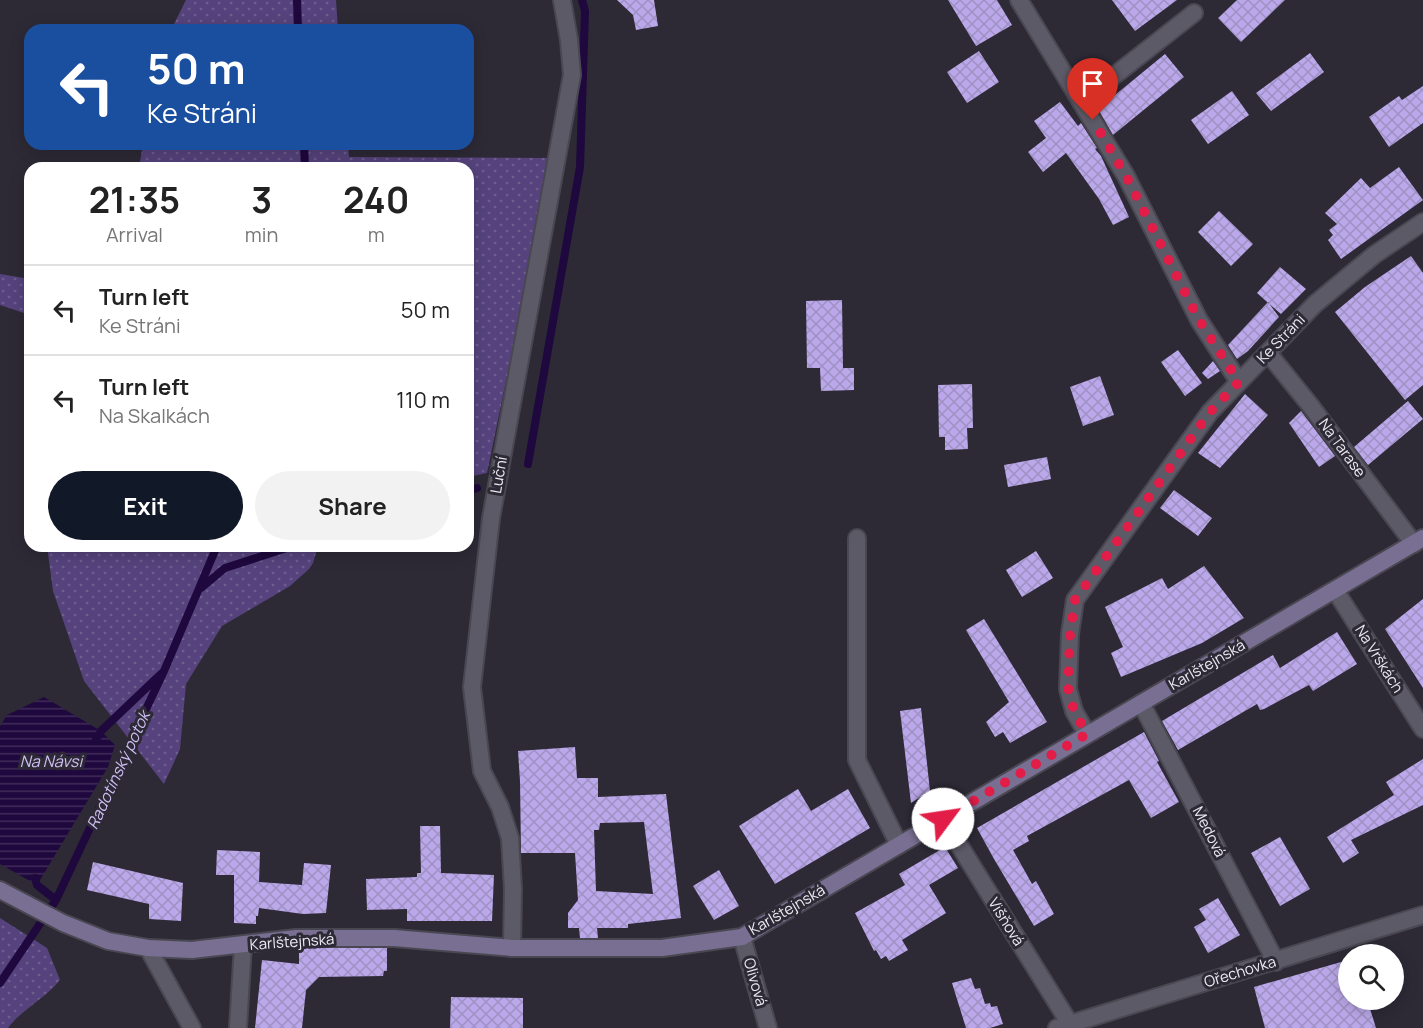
<!DOCTYPE html>
<meta charset="utf-8">
<style>
body{margin:0;font-family:Manrope,sans-serif;background:#f2f2f2;color:#222;height:100vh;display:flex;flex-direction:column;font-size:22px;white-space:nowrap}
*{box-sizing:border-box;margin:0}
p{font-size:20px;color:#767676}
.icon{flex:none;width:33px;height:33px;fill:none;stroke:currentColor;stroke-width:2;stroke-linecap:round;stroke-linejoin:round}
.map{position:relative;flex:1;overflow:hidden}
.side{position:absolute;left:24px;top:162px;width:450px;height:390px;display:flex;flex-direction:column;background:#fff;border-radius:18px;box-shadow:0 3px 15px #0003}
.side>*{flex:none}
.banner{position:absolute;left:24px;top:24px;width:450px;height:126px;border-radius:18px;box-shadow:0 3px 15px #0003;background:#1a4fa0;color:#fff;overflow:hidden}
.tools{position:absolute;left:1338px;top:944px;display:grid;gap:12px}
.tools a{display:grid;place-items:center;width:66px;height:66px;border-radius:50%;background:#fff;box-shadow:0 3px 15px #0003;font-size:30px}
.pin{position:absolute;display:grid;place-items:center;width:51px;height:51px;color:#fff;margin:-62px -26px;border-radius:50% 50% 50% 0;rotate:-45deg;box-shadow:0 0 6px #0007}
.pin .icon{rotate:45deg}
.me{position:absolute;width:66px;margin:-33px;rotate:59deg;stroke-linejoin:round;filter:drop-shadow(0 0 4px #0008)}
.turn{display:flex;align-items:center;gap:21px;height:126px;padding:0 24px;font-size:27px}
.turn .icon{width:78px;height:78px;stroke-width:2.5}
.turn b{display:block;font-size:42px;line-height:51px}
.eta{display:flex;justify-content:space-evenly;align-items:center;height:102px;text-align:center}
.eta b{font-size:36px;font-weight:700;line-height:42px}
.cta{display:flex;gap:12px;margin-top:auto;padding:12px 24px}
.cta a{flex:1;height:69px;border-radius:36px;background:#111827;color:#fff;font-size:24px;font-weight:700;line-height:69px;text-align:center}
.cta a+a{background:#f2f2f2;color:#222}
ul{padding:0;list-style:none}
li{display:flex;align-items:center;gap:18px;height:90px;padding:0 24px;border-top:2px solid #e0e0e0}
li div{flex:1}
li b{display:block;font-size:22px}
li em{font-style:normal}
.map>svg:first-child{display:block}
.grass{fill:url(#grass-dots)}
.water{fill:url(#water-rules)}
.lines{fill:none;stroke-linecap:round;stroke-linejoin:round}
.stream{stroke:#1f083d;stroke-width:8}
.building{fill:url(#building-cross-hatch);fill-rule:evenodd}
.minor-casing{stroke:#494751;stroke-width:20}
.tertiary-casing{stroke:#494751;stroke-width:20}
.secondary-casing{stroke:#494751;stroke-width:20}
.minor{stroke:#5d5a67;stroke-width:16}
.tertiary{stroke:#5d5a67;stroke-width:16}
.secondary{stroke:#796f92;stroke-width:16}
.route{stroke:#e11d48;stroke-width:10;stroke-dasharray:0 18}
.labels{text-anchor:middle;stroke-width:6;stroke-linejoin:round;paint-order:stroke}
.street-label{font-size:15px;fill:#eceaf2;stroke:#2d2a36}
.water-label{font-size:16px;font-style:italic;fill:#cebff5;stroke:#2d2a36}
</style>
<div class="map">
<svg width="1423" height="1028" viewBox="0 0 1423 1028">
<defs>
<pattern id="grass-dots" width="8" height="8" patternUnits="userSpaceOnUse" patternTransform="scale(1.5)"><rect width="8" height="8" fill="#56437d"/><path d="M2 2h.1M6 6h.1" fill="none" stroke="#6e5e90" stroke-width="1.8" stroke-linecap="round"/></pattern>
<pattern id="water-rules" width="6" height="5" patternUnits="userSpaceOnUse" patternTransform="scale(1.5)"><rect width="6" height="5" fill="#1f083d"/><path d="M0 2.5h6" fill="none" stroke="#402c5a"/></pattern>
<pattern id="building-cross-hatch" width="8" height="8" patternUnits="userSpaceOnUse" patternTransform="scale(1.5)"><rect width="8" height="8" fill="#bba8ea"/><path d="M0 0l8 8M0 8l8-8" fill="none" stroke="#9e90c2"/></pattern>
</defs>
<rect width="100%" height="100%" fill="#2d2a36"/>
<!-- grass -->
<path class="grass" d="M186,0H336L338,30H171Z
M143,144H348L349,157L552,158L487,473L468,477V168H139Z
M0,274L30,279V319L27,314L0,305Z
M47,546H318L313,563L309,569L290,586L222,626L186,684L180,749L164,784L84,681L53,591Z
M0,918L47,948L60,980C45,999 22,1009 8,1028H0Z"/>
<!-- water -->
<path class="water" d="M44,697L101,731L115,745L108,767L37,885L0,864V726L7,715Z"/>
<g class="lines">
<!-- stream -->
<path class="stream" d="M297,0L298,30
M304,144L305,168
M528,464L580,167L585,11L582,0
M468,491L477,488
M201,588L225,568L293,546
M96,740L101,731L161,674
M35,878L37,885L56,900
M0,983L56,900L164,671L217,546"/>
</g>
<!-- building -->
<path class="building" d="M617,0H654L658,26L636,30L633,15Z
M948,0H997L1012,25L976,46Z
M1112,0H1177L1135,31Z
M1237,0H1285L1241,42L1218,18Z
M979,51L999,82L967,103L947,72Z
M1310,53L1324,72L1271,111L1256,93Z
M1165,54L1184,77L1113,135L1098,109Z
M1423,86V123L1389,147L1369,117L1399,96L1402,100Z
M1232,91L1249,115L1208,144L1191,120Z
M1060,102L1078,126L1081,123L1097,148L1095,149L1101,156L1129,217L1113,225L1099,199L1066,153L1043,172L1028,152L1046,138L1034,121Z
M1399,167L1423,200L1341,259L1328,240L1333,235L1329,230L1337,224L1325,213L1361,178L1370,188Z
M1219,211L1253,244L1231,266L1198,232Z
M1411,256L1423,273V385L1405,400L1335,312L1365,287Z
M1280,267L1306,289L1281,314L1257,293Z
M842,300L843,368H854V390L821,391L820,368H807L806,301Z
M1268,302L1279,317L1248,351L1237,359L1228,345Z
M1178,350L1202,383L1185,396L1161,362Z
M1213,361L1220,371L1208,379L1202,373Z
M1100,376L1114,415L1083,426L1070,387Z
M972,384L973,428H967L968,449L945,450V437H939L938,385Z
M1245,394L1268,415L1220,468L1198,453Z
M1408,401L1423,419L1368,465L1354,447Z
M1301,411L1335,456L1319,467L1289,423Z
M1047,457L1051,479L1008,487L1004,465Z
M1174,490L1212,518L1198,536L1160,508Z
M1036,551L1053,578L1022,597L1006,570Z
M1204,566L1244,618L1202,643L1121,677L1111,653L1123,647L1105,607L1162,578L1168,589Z
M1423,599V688L1385,629Z
M984,619L1047,722L1010,743L1003,732L995,737L986,722L1009,702L966,630Z
M1337,632L1357,664L1313,691L1309,685L1264,709L1260,710L1257,704L1178,750L1162,721L1273,655L1280,668Z
M921,708L930,791L911,803L900,711Z
M1144,732L1159,761L1157,762L1179,802L1151,818L1129,780L1027,836L1029,841L1013,850L1032,884L1036,881L1054,914L1034,926L994,859L977,828Z
M575,747L577,778H598V797L666,794L681,918L628,924V928H597L598,938H580L579,928H568V913L578,900L575,853H521L520,781L518,751ZM644,822L653,894L596,891L594,830H599L600,823Z
M1423,759V805L1351,840L1359,853L1343,863L1327,837L1394,795L1386,782Z
M798,789L811,811L848,789L870,828L775,884L739,826Z
M420,826H440L441,873L494,875L492,921H407V909L367,910L366,879L417,877V873H421Z
M1280,837L1310,889L1280,906L1251,853Z
M945,847L958,868L929,885L946,913L902,940L908,950L889,961L886,956L881,959L876,950L874,951L855,913L905,885L899,874Z
M217,850L260,852L259,882L302,885L304,863L331,865L326,913L303,914L259,908L258,916H256V924L234,923V875H216Z
M93,862L183,883L181,921L149,919V904L87,890Z
M719,870L739,906L714,920L693,886Z
M1218,898L1240,935L1208,953L1194,927L1206,920L1199,909Z
M299,948H387V971H384L383,976L319,977L306,990L302,1028H255L262,960L299,964Z
M1348,960V999H1367L1376,1028H1265L1254,987Z
M971,978L975,989L980,988L985,1004L990,1003L991,1007L997,1006L1003,1024L990,1028H966L952,983Z
M451,997L523,998V1028H450Z"/>
<g class="lines">
<!-- minor casing -->
<g class="minor-casing">
<path id="minor" d="M1019,0L1126,176L1199,320L1239,382
M1082,101L1194,13
M1268,353L1310,405L1414,544
M857,538V760L899,845
M1335,590L1423,729
M1141,703L1276,962
M1087,734L1074,711L1068,689L1070,634L1075,600L1210,412L1315,304L1374,255L1423,222
M943,819L1070,1024
M742,937L768,1028
M512,948L513,889L510,838L500,807L482,771L472,687L491,518L572,75L569,40L562,0
M1057,1028L1423,915"/>
</g>
<!-- tertiary casing -->
<g class="tertiary-casing">
<path id="tertiary" d="M148,948L192,1028
M238,1028L243,945"/>
</g>
<!-- secondary casing -->
<g class="secondary-casing">
<path id="secondary" d="M0,890L63,923L108,941L148,948L192,950L296,938H394L512,948H662L742,937L1423,538"/>
</g>
<!-- minor -->
<use href="#minor" class="minor"/>
<!-- tertiary -->
<use href="#tertiary" class="tertiary"/>
<!-- secondary -->
<use href="#secondary" class="secondary"/>
</g>
<g class="lines">
<!-- route -->
<path class="route" d="M943,819L1087,734L1074,711L1068,688L1070,634L1075,600L1210,412L1239,382L1199,320L1126,176L1093,120"/>
</g>
<g class="labels">
<!-- street labels -->
<g class="street-label">
<text transform="translate(1281 339) rotate(-46)" y="5">Ke Stráni</text>
<text transform="translate(1342 448) rotate(54)" y="5">Na Tarase</text>
<text transform="translate(499 475) rotate(-80)" y="5">Luční</text>
<text transform="translate(1379 659) rotate(58)" y="5">Na Vrškách</text>
<text transform="translate(1207 665) rotate(-30)" y="5">Karlštejnská</text>
<text transform="translate(1209 832) rotate(63)" y="5">Medová</text>
<text transform="translate(787 910) rotate(-30)" y="5">Karlštejnská</text>
<text transform="translate(1006 922) rotate(58)" y="5">Višňová</text>
<text transform="translate(292 942) rotate(-4)" y="5">Karlštejnská</text>
<text transform="translate(1240 972) rotate(-17)" y="5">Ořechovka</text>
<text transform="translate(755 982) rotate(74)" y="5">Olivová</text>
</g>
<!-- water labels -->
<g class="water-label">
<text x="51" y="767">Na Návsi</text>
<text transform="translate(118 770) rotate(-65)" y="6">Radotínský potok</text>
</g>
</g>
</svg>
<div class="tools">
<a><svg class="icon" aria-label="search" viewBox="0 0 24 24"><circle cx="10" cy="10" r="6"/><path d="M15 15l6 6"/></svg></a>
</div>
<div class="pin" style="left:1093px;top:120px;background:#d93025"><svg class="icon" aria-label="arrive" viewBox="0 0 24 24"><path d="M6 21V4h12l-3 4 3 4H6"/></svg></div>
<svg class="me" style="left:943px;top:819px" viewBox="-20 -20 40 40"><circle r="19" fill="#fff"/><path d="M0-13L10 11 0 6-10 11z" fill="#e11d48"/></svg>
<div class="banner">
<div class="turn"><svg class="icon" aria-label="left" viewBox="0 0 24 24"><path d="M17 20v-9H6M10 6l-5 5 5 5"/></svg><div><b>50 m</b>Ke Stráni</div></div>
</div>
<section class="side">
<div class="eta">
<div><b>21:35</b><p>Arrival</p></div>
<div><b>3</b><p>min</p></div>
<div><b>240</b><p>m</p></div>
</div>
<ul>
<li><svg class="icon" aria-label="left" viewBox="0 0 24 24"><path d="M17 20v-9H6M10 6l-5 5 5 5"/></svg><div><b>Turn left</b><p>Ke Stráni</p></div><em>50 m</em></li>
<li><svg class="icon" aria-label="left" viewBox="0 0 24 24"><path d="M17 20v-9H6M10 6l-5 5 5 5"/></svg><div><b>Turn left</b><p>Na Skalkách</p></div><em>110 m</em></li>
</ul>
<div class="cta"><a>Exit</a><a>Share</a></div>
</section>
</div>
